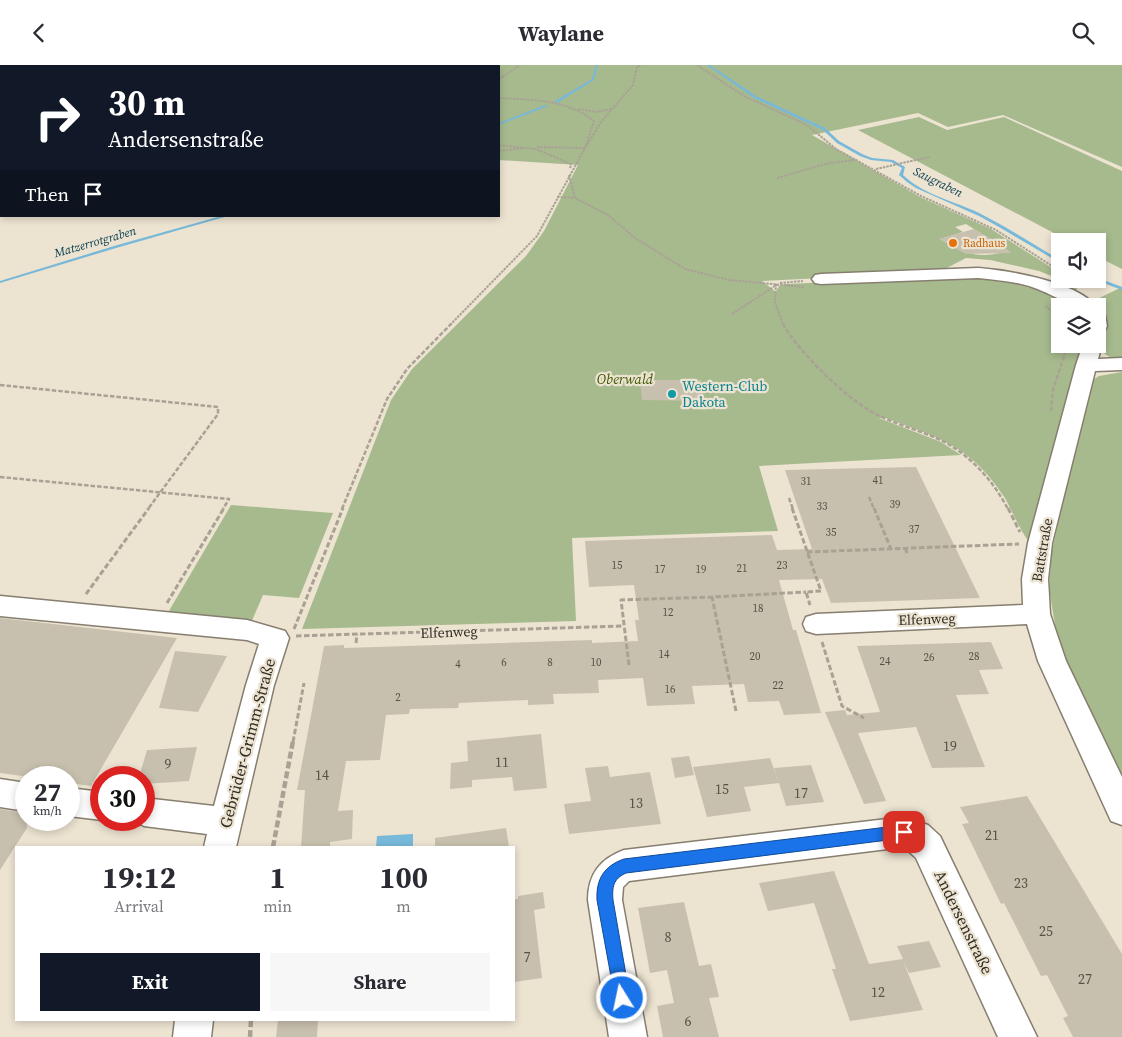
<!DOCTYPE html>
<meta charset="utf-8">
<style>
body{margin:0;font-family:"Source Serif 4",serif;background:#f7f7f7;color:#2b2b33;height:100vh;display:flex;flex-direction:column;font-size:19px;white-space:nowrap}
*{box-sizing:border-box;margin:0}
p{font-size:16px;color:#7c7c81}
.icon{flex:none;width:28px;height:28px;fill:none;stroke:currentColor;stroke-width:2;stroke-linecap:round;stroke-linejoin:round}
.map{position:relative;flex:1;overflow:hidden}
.details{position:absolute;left:15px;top:781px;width:500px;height:175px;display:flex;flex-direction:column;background:#fff;border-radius:0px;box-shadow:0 2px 8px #0003}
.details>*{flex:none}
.banner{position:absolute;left:0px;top:0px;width:500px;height:152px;box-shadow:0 2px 8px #0003;background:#111827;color:#fff;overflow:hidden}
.buttons{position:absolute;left:1051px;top:168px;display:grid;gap:10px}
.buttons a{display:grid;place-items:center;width:55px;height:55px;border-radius:0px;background:#fff;box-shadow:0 2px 8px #0003;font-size:25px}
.speed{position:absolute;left:15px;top:701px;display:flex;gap:10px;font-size:25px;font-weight:700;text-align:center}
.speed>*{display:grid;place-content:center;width:65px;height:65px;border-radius:50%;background:#fff;box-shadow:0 2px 8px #0003;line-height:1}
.speed small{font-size:12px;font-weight:400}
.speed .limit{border:8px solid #d22;background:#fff;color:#111}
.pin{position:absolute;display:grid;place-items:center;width:42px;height:42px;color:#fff;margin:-21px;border-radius:10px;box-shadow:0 2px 8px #0006}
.me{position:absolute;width:55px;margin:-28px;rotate:350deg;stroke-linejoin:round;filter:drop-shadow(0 0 4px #0008)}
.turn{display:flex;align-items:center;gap:18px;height:105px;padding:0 25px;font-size:22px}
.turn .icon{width:65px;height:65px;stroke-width:2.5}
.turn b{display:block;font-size:35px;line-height:42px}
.then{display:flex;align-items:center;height:48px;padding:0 25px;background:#0003;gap:10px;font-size:19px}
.eta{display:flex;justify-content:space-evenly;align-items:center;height:85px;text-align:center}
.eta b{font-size:30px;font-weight:700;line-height:35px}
.cta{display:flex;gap:10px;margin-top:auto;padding:10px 25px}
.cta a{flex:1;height:58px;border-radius:0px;background:#111827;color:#fff;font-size:20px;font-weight:700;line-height:58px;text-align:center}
.cta a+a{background:#f7f7f7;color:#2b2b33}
header{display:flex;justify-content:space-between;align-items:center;height:65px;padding:0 25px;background:#fff;font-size:22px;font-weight:700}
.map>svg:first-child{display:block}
.green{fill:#a7ba8e;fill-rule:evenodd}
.water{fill:#78b8d8}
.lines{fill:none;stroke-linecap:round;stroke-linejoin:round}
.stream{fill:#78b8d8;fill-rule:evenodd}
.building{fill:#c8c0ae}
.minor-casing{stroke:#867e6e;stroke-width:3}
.path-far3{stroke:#a9a294;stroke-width:2;stroke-dasharray:2.5 1;stroke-linecap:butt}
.path-far2{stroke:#a9a294;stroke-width:2.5;stroke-dasharray:4.5 2;stroke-linecap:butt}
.path-far1{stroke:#a9a294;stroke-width:3;stroke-dasharray:5.5 2.5;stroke-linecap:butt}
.path{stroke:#a9a294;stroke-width:4.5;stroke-dasharray:7 3;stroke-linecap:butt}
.minor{fill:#fff;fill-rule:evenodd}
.route{fill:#1a73e8;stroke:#114b97}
.food-dot{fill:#e8710a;stroke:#ece3d1;stroke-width:2}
.culture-dot{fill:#0f9aa8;stroke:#ece3d1;stroke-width:2}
.labels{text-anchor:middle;stroke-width:4.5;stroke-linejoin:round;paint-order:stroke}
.far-food-label{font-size:11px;fill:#c56008;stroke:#ece3d1;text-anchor:start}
.number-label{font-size:11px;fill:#555147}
.far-water-label{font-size:12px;font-style:italic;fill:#00394e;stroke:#ece3d1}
.park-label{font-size:14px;font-style:italic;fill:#3e5800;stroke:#ece3d1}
.culture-label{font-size:14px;fill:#0d838f;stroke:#ece3d1;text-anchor:start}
.street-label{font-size:14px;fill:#2f2c25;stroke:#ece3d1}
.near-number-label{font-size:14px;fill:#555147}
.near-street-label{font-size:16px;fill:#2f2c25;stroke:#ece3d1}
</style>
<header><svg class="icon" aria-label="back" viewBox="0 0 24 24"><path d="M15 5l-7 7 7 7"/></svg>Waylane<svg class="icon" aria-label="search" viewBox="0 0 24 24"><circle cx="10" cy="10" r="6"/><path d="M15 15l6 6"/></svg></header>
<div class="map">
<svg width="1122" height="972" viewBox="0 0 1122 972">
<rect width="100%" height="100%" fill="#ece3d1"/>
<!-- green -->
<path class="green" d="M0,0H1122V102L1003,50L948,62L918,48L812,70L920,132L991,164L1060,208V214H1068L1077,223L1076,226L1064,216L1039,206L990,195L966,193L939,207L762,216L776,227L779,221L786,219L952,212C998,214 1035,220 1077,241H1060V279H1083L1029,476C1024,473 1010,442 1005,433C970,380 941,374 886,353H879L941,377L961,390L759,401L778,466L572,473L576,556L302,564L391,335L412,304L526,191L544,166L578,100L499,95V1H1L0,95ZM966,159L1009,186C977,194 967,190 940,174L963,167L955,162Z
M919,52L947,65L1004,52L1122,106V204L1098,192V176H1069L858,65Z
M1122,222V294C1113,294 1108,292 1101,286L1100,280L1108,261L1098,249V241H1091L1089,238Z
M1122,307V719L1058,578L1049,523L1052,485L1091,316L1099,311Z
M231,440L333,448L299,533L263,530L251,558L166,551Z"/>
<!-- water -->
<path class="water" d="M413,769V782H376L377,771Z"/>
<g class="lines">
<!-- stream -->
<path class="stream" d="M596,0H598L594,15L557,38H555V36L592,14Z
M707,0H710L756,31L825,63L839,76L862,89L872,93L893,95L905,102L903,110C924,130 954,136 979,148C1007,162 1033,179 1060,195V198L999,162L979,151L916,123L907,117L899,110L902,103L891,97L871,95L860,91L837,78L823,65L754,33Z
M545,40L548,41L499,60V58Z
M221,151H228L116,183L0,218V216L114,181Z
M1098,213L1122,222V225L1093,214Z"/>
</g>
<!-- building -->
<path class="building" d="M974,164L985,171L1012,188L966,189L939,174Z
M640,315H701L704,336L642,335Z
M916,402L980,533L831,538L822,514L779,515L793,565H796L821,648L784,650L779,636L748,637L744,619L692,621L695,639L647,641L643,613L598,615L599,628L553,629L554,639L528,640V635L459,638L458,643L410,644L409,649L386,650L380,695L346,696L338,746L353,745L352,774L330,777V782H301L305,725H297L324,581L344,580V583L592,575V578L638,576L635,555H639L634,520L589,522L585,476L772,470L777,485L812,484L785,405Z
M0,553L177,573L91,721L69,718V712H30L0,708Z
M991,577L1003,604L979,605L989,629L956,630L985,702L932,703L916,662L858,668L886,736L864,739L825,647L845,645L847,650L880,647L857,581Z
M175,586L227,591L198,647L159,643Z
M541,669L547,723L514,726L512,712L472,715V722L450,724L451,698L468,696L467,676Z
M197,682L189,716L144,719V712H139L147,685Z
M689,691L694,710L675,713L671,693Z
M770,693L779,718L774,703L811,700L824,737L786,741L779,718L744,722L751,746L707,752L693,702Z
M608,701L610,712L650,707L661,759L569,769L564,739L591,736L585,703Z
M1027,731L1122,889V972H1073L1063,953L1068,951L1047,910L1041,911L1004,838L1001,839L962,759L969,758L960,742Z
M0,744L26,748L27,763L0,805Z
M506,763L509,782H435V773Z
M834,806L869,899L903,894L897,881L929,876L941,902L909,908L903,896L923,945L850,956L832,904H836L814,838L768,846L759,818Z
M543,827L545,843L534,845L542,913L514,917V834H518V831Z
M684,837L699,901L711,899L719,932L709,933L719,972H663L657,941L674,938L667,905L650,908L638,843Z
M278,955H318L317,972H276Z"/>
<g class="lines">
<!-- minor casing -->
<g class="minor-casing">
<path id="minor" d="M978,203C1006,205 1078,217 1095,241C1067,243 1055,229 1029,221C1012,216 995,215 978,213L821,219L815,218L812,214L815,210L821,209Z
M1098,248L1105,250L1107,261L1105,265L1098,267Z
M1098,275L1102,279L1098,294L1122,293V305L1095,306L1052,478L1048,514L1050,549L1066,596L1122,712V760L1111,756L1038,596L1027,559L816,569L806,566L803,559L806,552L816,549L1023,540L1022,514L1028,478L1076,300L1083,279H1098Z
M0,531L247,555L285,566L289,573L274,620L236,782H204L207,769L144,761L132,755H144V733L214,741L246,620L259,579L247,575L0,551Z
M0,714L26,718V746L0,742Z
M69,723L101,727L102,755L69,751Z
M904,752L928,760L940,771L1037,972H998L916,793L904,782L629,816L623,822L622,835L647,972H609L588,835C588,809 600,794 624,785Z
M175,955H213L211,972H173Z"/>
</g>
<!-- path-far3 -->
<path class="path-far3" d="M228,0L232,1
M697,0L744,31L807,60L836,84L921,131L996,165L1060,206
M286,1L288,0
M499,14L520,0
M578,44L596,47L611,44
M499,80L536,84L571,99L570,104
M537,82L585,83L601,57L633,20L637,2L641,0
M499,86L524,83
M876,104L929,92
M569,110L575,133L608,150L635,173L685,204L729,215L804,222
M777,113L829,98L856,95
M557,132L575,133
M780,218L803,216
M776,219L775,237L783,260
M1045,241L1060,253
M732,249L775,221
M450,260L537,171L585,83L594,56C566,34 533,35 499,33"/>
<!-- path-far2 -->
<path class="path-far2" d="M783,259C799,287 844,331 872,347C892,358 915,364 936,373C968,387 992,414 1008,444
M0,320L218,342V349L148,444
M1051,346L1053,325L1068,279
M0,412L229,434L223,444
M869,432L874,444
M789,433L793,444
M342,444L387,334L407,304L451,259"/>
<!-- path-far1 -->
<path class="path-far1" d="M792,443L821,526L806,527L810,540
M874,443L891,484
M1008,443L1020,467
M905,483L908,490
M807,487L1019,479
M86,529L149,443
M167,538L224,443
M294,564L343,443
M296,571L623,561
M822,577L842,641L864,653
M356,578L357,569
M629,600L621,535L712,532
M736,646L712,532L806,527
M293,677L304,618"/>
<!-- path -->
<path class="path" d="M273,782L293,676
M250,972L251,955"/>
<!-- minor -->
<use href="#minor" class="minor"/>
</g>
<!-- route -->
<path class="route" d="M904,760L909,762L911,767L909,771L904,773L626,808C613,814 612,822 613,835L630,933L627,939L622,941L616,939L597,835C596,814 604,801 624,794Z"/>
<!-- markers -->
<circle class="food-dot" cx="953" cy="178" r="5"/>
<circle class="culture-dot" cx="672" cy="329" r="5"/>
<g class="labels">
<!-- far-food labels -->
<g class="far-food-label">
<text x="963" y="182">Radhaus</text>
</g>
<!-- number labels -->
<g class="number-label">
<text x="878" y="419">41</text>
<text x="806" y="420">31</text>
<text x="895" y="443">39</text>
<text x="822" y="445">33</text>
<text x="914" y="468">37</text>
<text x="831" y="471">35</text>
<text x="617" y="504">15</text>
<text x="782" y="504">23</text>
<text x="742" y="507">21</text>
<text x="660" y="508">17</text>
<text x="701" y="508">19</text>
<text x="758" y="547">18</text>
<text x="668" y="551">12</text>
<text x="664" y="593">14</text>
<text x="755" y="595">20</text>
<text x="974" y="595">28</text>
<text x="929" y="596">26</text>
<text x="885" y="600">24</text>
<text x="504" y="601">6</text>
<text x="550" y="601">8</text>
<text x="596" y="601">10</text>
<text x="458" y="603">4</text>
<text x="778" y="624">22</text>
<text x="670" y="628">16</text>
<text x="398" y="636">2</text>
</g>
<!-- far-water labels -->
<g class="far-water-label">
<text transform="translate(938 117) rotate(26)" y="4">Saugraben</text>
<text transform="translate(95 177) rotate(-16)" y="4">Matzerrotgraben</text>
</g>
<!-- park labels -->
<g class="park-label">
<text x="625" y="319">Oberwald</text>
</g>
<!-- culture labels -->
<g class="culture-label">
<text x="682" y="326">Western-Club<tspan x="682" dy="16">Dakota</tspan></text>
</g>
<!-- street labels -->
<g class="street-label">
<text transform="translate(1042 485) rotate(-80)" y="5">Battstraße</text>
<text transform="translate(927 554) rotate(-2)" y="5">Elfenweg</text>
<text transform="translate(449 567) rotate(-2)" y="5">Elfenweg</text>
</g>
<!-- near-number labels -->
<g class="near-number-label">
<text x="950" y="686">19</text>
<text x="502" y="702">11</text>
<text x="168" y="704">9</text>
<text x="322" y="715">14</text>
<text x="722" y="729">15</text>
<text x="801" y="733">17</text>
<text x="636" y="743">13</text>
<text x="992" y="775">21</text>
<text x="1021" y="823">23</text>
<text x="1046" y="871">25</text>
<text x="668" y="877">8</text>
<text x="527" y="897">7</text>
<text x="1085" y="919">27</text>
<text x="878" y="932">12</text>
<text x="688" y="961">6</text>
</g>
<!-- near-street labels -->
<g class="near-street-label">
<text transform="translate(247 678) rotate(-75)" y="6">Gebrüder-Grimm-Straße</text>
<text transform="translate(964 857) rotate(64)" y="6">Andersenstraße</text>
</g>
</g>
</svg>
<div class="buttons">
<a><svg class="icon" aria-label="sound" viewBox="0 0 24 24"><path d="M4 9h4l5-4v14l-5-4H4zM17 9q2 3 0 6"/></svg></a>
<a><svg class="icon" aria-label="layers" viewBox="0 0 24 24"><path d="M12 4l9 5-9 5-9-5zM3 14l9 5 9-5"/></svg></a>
</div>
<div class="speed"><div>27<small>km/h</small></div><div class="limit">30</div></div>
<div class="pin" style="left:904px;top:767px;background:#d93025"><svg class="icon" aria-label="arrive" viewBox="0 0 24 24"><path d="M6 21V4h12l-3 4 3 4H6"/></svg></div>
<svg class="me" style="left:622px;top:933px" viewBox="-20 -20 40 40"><circle r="17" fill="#1a73e8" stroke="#fff" stroke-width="3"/><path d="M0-11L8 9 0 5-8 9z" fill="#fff"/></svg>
<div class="banner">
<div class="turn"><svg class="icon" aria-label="right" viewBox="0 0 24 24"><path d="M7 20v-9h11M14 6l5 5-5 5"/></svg><div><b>30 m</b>Andersenstraße</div></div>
<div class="then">Then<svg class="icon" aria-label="arrive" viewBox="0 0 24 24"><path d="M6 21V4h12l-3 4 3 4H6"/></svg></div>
</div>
<section class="details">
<div class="eta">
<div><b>19:12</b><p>Arrival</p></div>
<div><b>1</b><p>min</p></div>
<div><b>100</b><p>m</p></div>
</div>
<div class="cta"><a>Exit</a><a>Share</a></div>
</section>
</div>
